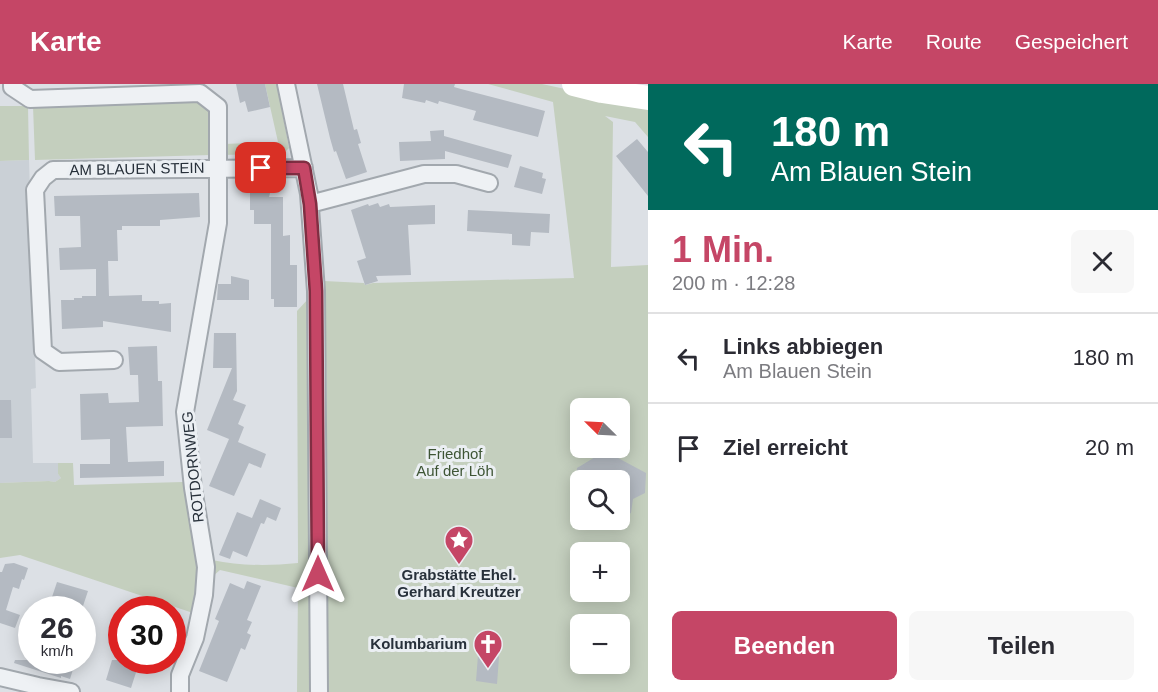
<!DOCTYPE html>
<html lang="de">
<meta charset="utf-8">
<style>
body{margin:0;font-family:Helvetica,sans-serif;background:#f7f7f7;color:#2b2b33;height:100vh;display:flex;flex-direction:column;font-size:22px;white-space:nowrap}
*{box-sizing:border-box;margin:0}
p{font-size:20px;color:#7c7c81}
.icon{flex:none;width:33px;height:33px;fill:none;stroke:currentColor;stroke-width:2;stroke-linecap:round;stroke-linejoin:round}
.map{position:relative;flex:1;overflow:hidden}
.sheet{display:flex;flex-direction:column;background:#fff;width:510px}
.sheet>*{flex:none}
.guide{background:#00695c;color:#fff;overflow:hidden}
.needle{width:39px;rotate:294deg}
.buttons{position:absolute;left:570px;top:314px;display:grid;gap:12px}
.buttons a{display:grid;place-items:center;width:60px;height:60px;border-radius:9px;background:#fff;box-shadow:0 3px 15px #0003;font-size:30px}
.speed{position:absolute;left:18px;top:512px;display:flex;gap:12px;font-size:30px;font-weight:700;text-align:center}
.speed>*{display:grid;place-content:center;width:78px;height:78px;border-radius:50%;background:#fff;box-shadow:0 3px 15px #0003;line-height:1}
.speed small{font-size:15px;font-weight:400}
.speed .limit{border:9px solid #d22;background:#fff;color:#111}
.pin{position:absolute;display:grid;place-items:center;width:51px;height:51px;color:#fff;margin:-26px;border-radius:12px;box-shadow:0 3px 9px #0006}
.me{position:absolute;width:66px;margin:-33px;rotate:0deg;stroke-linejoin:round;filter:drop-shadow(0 0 4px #0008)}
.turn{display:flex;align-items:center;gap:21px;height:126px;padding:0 24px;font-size:27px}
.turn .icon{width:78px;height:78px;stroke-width:2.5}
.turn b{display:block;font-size:42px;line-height:51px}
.round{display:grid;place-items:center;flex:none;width:63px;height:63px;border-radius:9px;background:#f7f7f7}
.overview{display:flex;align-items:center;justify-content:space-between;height:102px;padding:0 24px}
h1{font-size:36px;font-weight:600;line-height:45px;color:#c54666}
.button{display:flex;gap:12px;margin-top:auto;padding:12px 24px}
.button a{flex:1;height:69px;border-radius:9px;background:#c54666;color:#fff;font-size:24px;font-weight:600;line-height:69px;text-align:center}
.button a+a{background:#f7f7f7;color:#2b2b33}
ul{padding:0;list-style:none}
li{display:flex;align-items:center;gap:18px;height:90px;padding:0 24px;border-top:2px solid #e1e1e2}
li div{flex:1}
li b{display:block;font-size:22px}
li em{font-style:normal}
header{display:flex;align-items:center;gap:36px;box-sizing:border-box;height:84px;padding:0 30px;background:#c54666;color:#fff}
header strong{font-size:28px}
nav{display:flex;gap:33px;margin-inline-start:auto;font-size:21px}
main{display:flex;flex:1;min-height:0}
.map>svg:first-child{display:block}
.built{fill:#cad0d6}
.green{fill:#c4cfbe;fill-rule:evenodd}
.building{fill:#b4bac2}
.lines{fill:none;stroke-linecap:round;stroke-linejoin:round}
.minor-casing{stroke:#a2a8ae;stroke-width:20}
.minor{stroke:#eef1f4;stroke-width:16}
.secondary{stroke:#fff;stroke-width:24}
.route-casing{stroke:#802e42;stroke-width:15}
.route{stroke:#c54666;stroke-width:10}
.labels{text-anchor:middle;stroke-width:6;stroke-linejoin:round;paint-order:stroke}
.street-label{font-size:15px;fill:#27303a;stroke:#ebeff3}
.park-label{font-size:15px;fill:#3e5535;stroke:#ebeff3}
.poi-label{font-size:15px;font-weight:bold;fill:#27303a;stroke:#ebeff3}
</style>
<header>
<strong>Karte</strong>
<nav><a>Karte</a><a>Route</a><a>Gespeichert</a></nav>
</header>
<main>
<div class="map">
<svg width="648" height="608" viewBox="0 0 648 608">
<rect width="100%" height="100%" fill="#dce0e5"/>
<!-- built -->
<path class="built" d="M29,76L36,304L31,305L33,379H58V390L61,394L55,398L49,397L0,399V77Z"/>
<!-- green -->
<path class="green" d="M265,0H277L289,64L284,69L224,71V60L278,58Z
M488,0H542L648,23V53L635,38L605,32L613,38L611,183L648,181V608H327V314L324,197L364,199L365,201L373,199L574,194L553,18ZM580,324H620V363H580ZM580,396H620V435H580ZM580,468H620V507H580ZM580,540H620V579H580Z
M196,17L201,18L209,25L211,71L35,76L33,22Z
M0,22H28L29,76L0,77Z
M309,214V608H297L298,504L220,486L212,493V476C240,482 269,482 298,479L297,227Z
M58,379H73L74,401L183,398C191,432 200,466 199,501C199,511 197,521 196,530L20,471L0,474V399L49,397L55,398L61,394L58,390Z"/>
<!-- building -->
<path class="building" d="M236,0H265L270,23L248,28L245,17L240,19Z
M317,0H343L354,46L357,45L361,59L358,60L367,88L346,95L336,67L334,68L330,54Z
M404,0H455L454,3L461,5L545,27L538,53L473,36L476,27L439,17L438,20L426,16L425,19L402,14Z
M444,46V52L512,71L508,84L445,67V75L400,77L399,58L431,57L430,47Z
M637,55L648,68V112L616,72Z
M520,82L543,89L542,94L546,95L542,110L514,103Z
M199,109L200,133L160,136V142H122V146H117L118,177H108L109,212L142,211V217H159V220L171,219V248L103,237V243L62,245L61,216H74V214H82V212H96V185L60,186L59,164L81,163L80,132H55L54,112Z
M250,109H270L269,113H283V152L290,151V181H297V223H274V215H271V140H254V126H250Z
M378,119L380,123L389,120L390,123L435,121V140L408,141L411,191L376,192L378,197L365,201L357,177L366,174L351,126L368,120L369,122Z
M468,126L550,130L549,149L531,148L530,162L512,161V150L467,147Z
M231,192L249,196V216H217L218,200H231Z
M214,249H236L237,307L233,316L246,321L238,340L244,343L238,358L266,370L261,384L249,379L234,412L209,402L229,355L207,346L232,284H213Z
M157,262L158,297H162L163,342L126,343L128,378L164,377V392L80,394V380H110V355L81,356L80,310L108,309L109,319L139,318L138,291H130L128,263Z
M0,316H11L12,354H0Z
M605,367L646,389L645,409L633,415L631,429L620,435V396H576L577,384Z
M260,415L281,424L276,437L267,433L264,440L261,439L247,473L233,467L230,475L219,471L237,428L252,434Z
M14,479L28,484L24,496L22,495L19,505L13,503L6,526L20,531L15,544L0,539V488H2L5,480Z
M247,497L261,502L247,536L252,538L247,549L251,551L245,566L241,564L227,598L199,587L219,537L215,535L230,499L244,505Z
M57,498L88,507L82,525H48Z
M478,571L491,573L498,572L499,573L497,600L476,597Z
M15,576H76L70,595L61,592V594L14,579Z
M112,576H140L131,604L106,596Z"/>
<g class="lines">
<!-- minor casing -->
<g class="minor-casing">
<path id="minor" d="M12,0V3L30,15L200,9L218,23V139L185,328L193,404L206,483L204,511L195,554L180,591V608
M286,0L309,110L316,207L319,608
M310,120L424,90H456L489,99
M114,276L59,278L43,267L35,106L43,94L53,86L304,84
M0,593L38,602L71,608"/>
</g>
<!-- minor -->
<use href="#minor" class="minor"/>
<!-- secondary -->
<path class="secondary" d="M574,0L602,7L648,14"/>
</g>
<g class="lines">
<!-- route casing -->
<g class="route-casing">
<path id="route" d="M261,84H304L310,120L316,207L318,490"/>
</g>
<!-- route -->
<use href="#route" class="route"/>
</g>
<!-- icons -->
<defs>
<g id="sight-pin" transform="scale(1.5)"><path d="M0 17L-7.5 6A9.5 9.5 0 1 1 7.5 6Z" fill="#c54666" stroke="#ebeff3"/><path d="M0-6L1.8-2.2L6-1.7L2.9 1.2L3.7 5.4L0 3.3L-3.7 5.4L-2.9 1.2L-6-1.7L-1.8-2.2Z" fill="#fff"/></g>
<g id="church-pin" transform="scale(1.5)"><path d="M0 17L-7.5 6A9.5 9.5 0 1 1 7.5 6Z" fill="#c54666" stroke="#ebeff3"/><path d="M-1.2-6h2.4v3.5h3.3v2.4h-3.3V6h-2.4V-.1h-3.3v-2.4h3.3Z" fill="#fff"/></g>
</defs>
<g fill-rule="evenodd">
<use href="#sight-pin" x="459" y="456"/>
<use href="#church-pin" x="488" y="560"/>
</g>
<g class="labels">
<!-- street labels -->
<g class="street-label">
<text transform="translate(137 85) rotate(-1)" y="5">AM BLAUEN STEIN</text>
<text transform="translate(193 383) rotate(-96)" y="5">ROTDORNWEG</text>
</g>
<!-- park labels -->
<g class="park-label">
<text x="455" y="375">Friedhof<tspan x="455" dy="17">Auf der Löh</tspan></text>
</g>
<!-- poi labels -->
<g class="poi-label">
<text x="459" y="496">Grabstätte Ehel.<tspan x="459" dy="17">Gerhard Kreutzer</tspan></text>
<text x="467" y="565" text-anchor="end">Kolumbarium</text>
</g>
</g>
</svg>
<div class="buttons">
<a><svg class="needle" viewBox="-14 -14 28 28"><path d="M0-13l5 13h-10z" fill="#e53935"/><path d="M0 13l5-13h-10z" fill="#7c7c81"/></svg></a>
<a><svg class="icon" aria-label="search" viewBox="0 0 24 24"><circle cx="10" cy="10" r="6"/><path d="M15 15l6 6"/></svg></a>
<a>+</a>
<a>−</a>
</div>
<div class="speed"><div>26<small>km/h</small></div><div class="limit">30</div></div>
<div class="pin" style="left:261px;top:84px;background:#d93025"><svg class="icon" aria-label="arrive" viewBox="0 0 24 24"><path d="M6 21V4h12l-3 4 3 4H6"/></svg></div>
<svg class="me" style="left:318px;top:490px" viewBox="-20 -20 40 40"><path d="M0-17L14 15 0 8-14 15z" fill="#c54666" stroke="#fff" stroke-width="4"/></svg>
</div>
<section class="sheet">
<div class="guide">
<div class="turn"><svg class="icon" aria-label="left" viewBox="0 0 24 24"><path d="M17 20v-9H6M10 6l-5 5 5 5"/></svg><div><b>180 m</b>Am Blauen Stein</div></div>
</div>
<div class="overview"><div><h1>1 Min.</h1><p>200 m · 12:28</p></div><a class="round"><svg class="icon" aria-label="close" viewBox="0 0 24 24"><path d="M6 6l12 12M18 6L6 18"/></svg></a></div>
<ul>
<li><svg class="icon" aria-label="left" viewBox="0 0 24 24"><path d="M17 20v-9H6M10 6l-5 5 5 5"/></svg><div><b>Links abbiegen</b><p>Am Blauen Stein</p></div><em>180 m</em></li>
<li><svg class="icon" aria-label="arrive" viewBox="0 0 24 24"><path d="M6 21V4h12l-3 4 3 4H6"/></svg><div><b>Ziel erreicht</b></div><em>20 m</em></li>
</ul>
<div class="button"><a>Beenden</a><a>Teilen</a></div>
</section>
</main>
